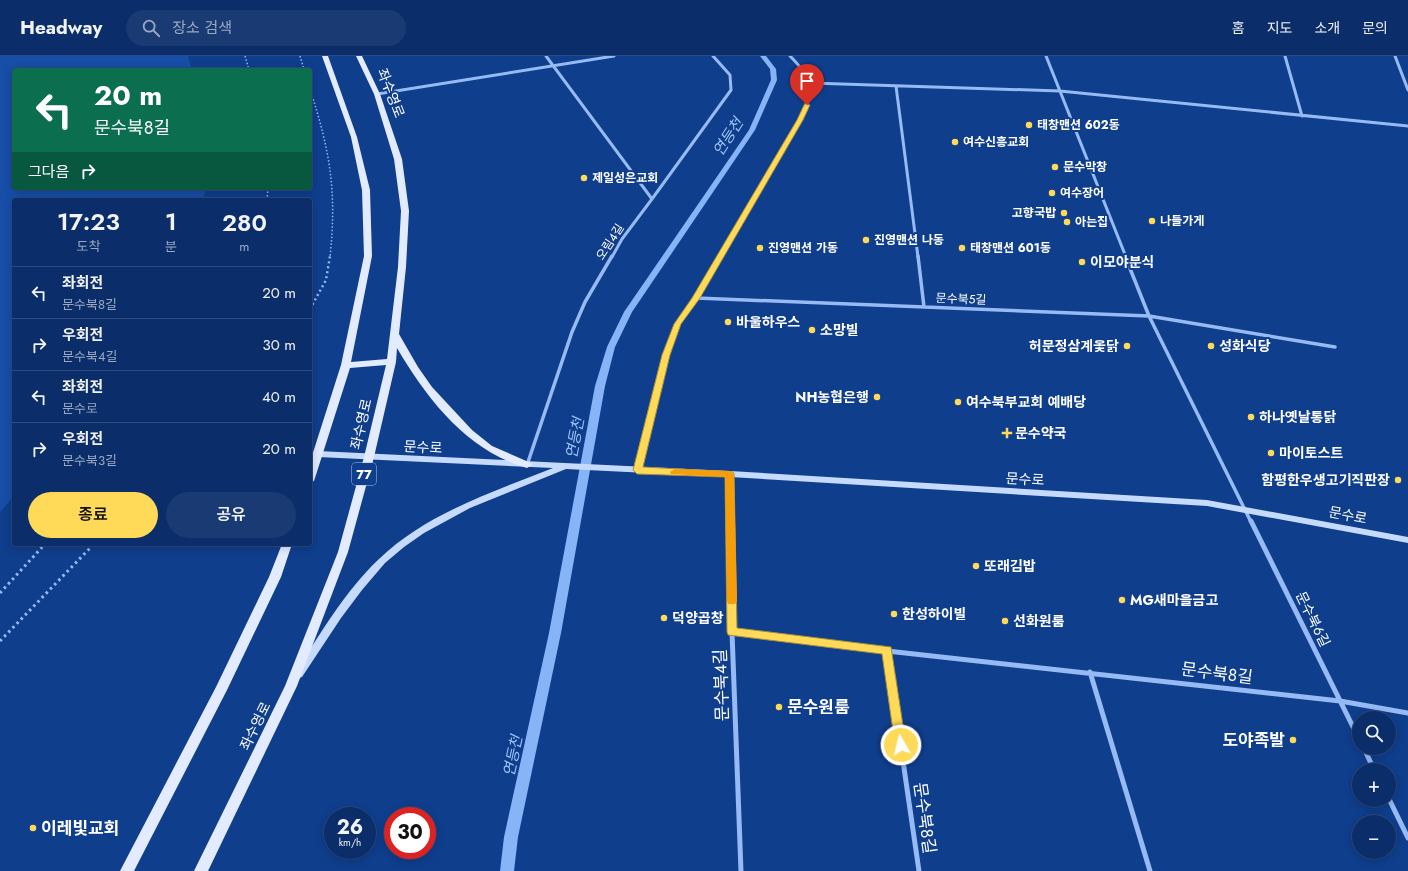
<!DOCTYPE html>
<html lang="ko">
<meta charset="utf-8">
<style>
body{margin:0;font-family:Jost,"Noto Sans KR",sans-serif;background:#193a72;color:#f1f3f6;height:100vh;display:flex;flex-direction:column;font-size:15px;white-space:nowrap}
*{box-sizing:border-box;margin:0}
p{font-size:13px;color:#9aa8c1}
.icon{flex:none;width:22px;height:22px;fill:none;stroke:currentColor;stroke-width:2;stroke-linecap:round;stroke-linejoin:round}
.map{position:relative;flex:1;overflow:hidden}
.drawer{position:absolute;left:12px;top:142px;width:300px;height:348px;display:flex;flex-direction:column;background:#0b2e6a;border-radius:4px;box-shadow:0 2px 10px #0003,0 0 0 1px #2b4a7e}
.drawer>*{flex:none}
.top-card{position:absolute;left:12px;top:12px;width:300px;height:122px;border-radius:4px;box-shadow:0 2px 10px #0003,0 0 0 1px #2b4a7e;background:#0b6e4f;color:#fff;overflow:hidden}
.fabs{position:absolute;left:1352px;top:655px;display:grid;gap:8px}
.fabs a{display:grid;place-items:center;width:44px;height:44px;border-radius:50%;background:#0b2e6a;box-shadow:0 2px 10px #0003,0 0 0 1px #2b4a7e;font-size:20px}
.speed{position:absolute;left:324px;top:751px;display:flex;gap:8px;font-size:20px;font-weight:700;text-align:center}
.speed>*{display:grid;place-content:center;width:52px;height:52px;border-radius:50%;background:#0b2e6a;box-shadow:0 2px 10px #0003,0 0 0 1px #2b4a7e;line-height:1}
.speed small{font-size:10px;font-weight:400}
.speed .limit{border:6px solid #d22;background:#fff;color:#111}
.pin{position:absolute;display:grid;place-items:center;width:34px;height:34px;color:#fff;margin:-41px -17px;border-radius:50% 50% 50% 0;rotate:-45deg;box-shadow:0 0 4px #0007}
.pin .icon{rotate:45deg}
.me{position:absolute;width:44px;margin:-22px;rotate:352deg;stroke-linejoin:round;filter:drop-shadow(0 0 3px #0008)}
.turn{display:flex;align-items:center;gap:14px;height:84px;padding:0 16px;font-size:18px}
.turn .icon{width:52px;height:52px;stroke-width:2.5}
.turn b{display:block;font-size:28px;line-height:34px}
.then{display:flex;align-items:center;height:38px;padding:0 16px;background:#0003;gap:8px;font-size:15px}
.eta{display:flex;justify-content:space-evenly;align-items:center;height:68px;text-align:center}
.eta b{font-size:24px;font-weight:600;line-height:28px}
.primary-button{display:flex;gap:8px;margin-top:auto;padding:8px 16px}
.primary-button a{flex:1;height:46px;border-radius:24px;background:#ffd958;color:#111;font-size:16px;font-weight:600;line-height:46px;text-align:center}
.primary-button a+a{background:#193a72;color:#f1f3f6}
ul{padding:0;list-style:none}
li{display:flex;align-items:center;gap:12px;height:52px;padding:0 16px;border-top:1px solid #2b4a7e}
li div{flex:1}
li b{display:block;font-size:15px}
li em{font-style:normal}
header{display:flex;align-items:center;gap:24px;box-sizing:border-box;height:56px;padding:0 20px;background:#0b2e6a;border-bottom:1px solid #2b4a7e}
header strong{font-size:19px}
nav{display:flex;gap:22px;margin-inline-start:auto;font-size:14px}
.search{width:280px;height:36px;background:#193a72;display:flex;align-items:center;gap:10px;box-sizing:border-box;padding:0 14px;border-radius:22px;color:#9aa8c1;font-size:15px}
.map>svg:first-child{display:block}
.green{fill:#164ea8}
.lines{fill:none;stroke-linecap:round;stroke-linejoin:round}
.stream{fill:#87b4f7;fill-rule:evenodd}
.path-far2{stroke:#96baf3;stroke-width:1.5;stroke-dasharray:1.5 2;stroke-linecap:butt}
.path-far1{stroke:#96baf3;stroke-width:2.5;stroke-dasharray:2 3;stroke-linecap:butt}
.path{stroke:#96baf3;stroke-width:3;stroke-dasharray:2.5 3.5;stroke-linecap:butt}
.street-far2{stroke:#96baf3;stroke-width:3}
.street-far1{stroke:#96baf3;stroke-width:3.5}
.street{stroke:#96baf3;stroke-width:5}
.secondary{fill:#c5dafd;fill-rule:evenodd}
.primary{fill:#e2ebff;fill-rule:evenodd}
.route{fill:#ffd958;stroke:#a68d39}
.slow{fill:#f59e0b}
.poi-dot{fill:#ffd958;stroke:#0f3e8d;stroke-width:1.5}
.labels{text-anchor:middle;stroke-width:4;stroke-linejoin:round;paint-order:stroke}
.far-poi-label{font-size:12px;font-weight:bold;fill:#fff;stroke:#0f3e8d;text-anchor:start}
.far-street-label{font-size:12px;fill:#fff;stroke:#0f3e8d}
.shield{fill:#0f3e8d;stroke:#b7c5dd;stroke-width:1}
.shield-label{font-size:13px;font-weight:bold;fill:#fff}
.street-label{font-size:14px;fill:#fff;stroke:#0f3e8d}
.poi-label{font-size:14px;font-weight:bold;fill:#fff;stroke:#0f3e8d;text-anchor:start}
.water-label{font-size:15px;font-style:italic;fill:#a1c4fa;stroke:#0f3e8d}
.near-street-label{font-size:17px;fill:#fff;stroke:#0f3e8d}
.near-poi-label{font-size:17px;font-weight:bold;fill:#fff;stroke:#0f3e8d;text-anchor:start}
</style>
<header>
<strong>Headway</strong>
<div class="search"><svg class="icon" aria-label="search" viewBox="0 0 24 24"><circle cx="10" cy="10" r="6"/><path d="M15 15l6 6"/></svg>장소 검색</div>
<nav><a>홈</a><a>지도</a><a>소개</a><a>문의</a></nav>
</header>
<div class="map">
<svg width="1408" height="815" viewBox="0 0 1408 815">
<rect width="100%" height="100%" fill="#0f3e8d"/>
<!-- green -->
<path class="green" d="M0,0H188L192,14H14V132H207L202,144H14V440L0,456Z"/>
<g class="lines">
<!-- stream -->
<path class="stream" d="M760,0H766L776,13L777,24L755,74L632,256L615,291L605,330L561,577L518,781L514,815H500L504,781L549,577L595,330L607,291L624,256L749,74L771,24L770,13Z"/>
<!-- path-far2 -->
<path class="path-far2" d="M245,0L249,14
M300,0L304,14
M310,33C330,95 337,135 330,201
M267,144L268,132"/>
<!-- path-far1 -->
<path class="path-far1" d="M310,253L326,224L330,200"/>
<!-- path -->
<path class="path" d="M0,537L45,488
M0,585L94,488"/>
<!-- street-far2 -->
<path class="street-far2" d="M546,0L652,143L622,183L612,201
M1046,0L1126,201
M1285,0L1302,60
M1395,0L1408,34
M811,27L1060,35L1408,70
M896,30L918,201
M377,38L614,0
M652,143L731,34L730,19L713,0
M720,201L800,64C815,34 814,24 790,0"/>
<!-- street-far1 -->
<path class="street-far1" d="M918,200L924,251
M1125,200L1149,260L1251,466
M696,242L1149,260L1335,291
M527,409L572,276L585,246L612,200
M637,414L671,283L678,268L696,242L721,200
M730,418L731,466"/>
<!-- street -->
<path class="street" d="M731,465L732,576L741,815
M1251,465L1359,683
M732,576L887,595L1340,645L1408,657
M887,595L919,815
M1090,616L1150,815
M1364,692L1374,714
M1389,743L1408,782"/>
<!-- secondary -->
<path class="secondary" d="M318,395L730,415L1207,444L1408,481V487L1207,450L730,421L566,413L470,452L424,477L404,491L385,507L362,534L341,562L302,621L299,622L296,621L294,618L296,615C321,577 345,535 379,503C427,457 493,436 553,412L318,401L314,398Z"/>
<!-- primary -->
<path class="primary" d="M322,0H328L357,81L370,134L372,200L351,306L387,303L398,211L401,155L394,103L374,38L356,0H362L380,38L402,103L409,155L406,211L399,278L418,311L432,331L472,374L492,390L531,407L532,409L527,412C467,395 427,343 397,292L396,306L374,401L348,496L297,630L208,815H194L285,630L338,496L364,401L386,309L350,312L315,422L314,425L310,426V406L341,309L364,200L362,134L351,81Z
M282,488H292L281,521L227,634L134,815H120L216,631L269,521Z"/>
</g>
<!-- route -->
<path class="route" d="M805,47L810,49L803,64L700,242L681,268L670,299L643,411L733,416L734,418L737,572L891,591L906,689L905,693L901,694L897,693L895,689L882,598L728,579L727,576L725,421L637,418L633,414L662,299L674,268L692,242L797,64Z"/>
<!-- slow -->
<path class="slow" d="M675,413L730,415L734,418L737,545L735,548H728L727,545L725,421L671,418L670,416Z"/>
<!-- markers -->
<g class="poi-dot">
<circle cx="1029" cy="69" r="4"/>
<circle cx="955" cy="86" r="4"/>
<circle cx="1055" cy="111" r="4"/>
<circle cx="584" cy="122" r="4"/>
<circle cx="1052" cy="137" r="4"/>
<circle cx="1064" cy="157" r="4"/>
<circle cx="1152" cy="165" r="4"/>
<circle cx="1067" cy="166" r="4"/>
<circle cx="866" cy="184" r="4"/>
<circle cx="760" cy="192" r="4"/>
<circle cx="962" cy="192" r="4"/>
<circle cx="1082" cy="206" r="4"/>
<circle cx="728" cy="266" r="4"/>
<circle cx="812" cy="274" r="4"/>
<circle cx="1127" cy="290" r="4"/>
<circle cx="1211" cy="290" r="4"/>
<circle cx="877" cy="341" r="4"/>
<circle cx="958" cy="346" r="4"/>
<circle cx="1251" cy="361" r="4"/>
<path d="M1005 371h4v4h4v4h-4v4h-4v-4h-4v-4h4z"/>
<circle cx="1271" cy="397" r="4"/>
<circle cx="1398" cy="424" r="4"/>
<circle cx="976" cy="510" r="4"/>
<circle cx="1122" cy="544" r="4"/>
<circle cx="894" cy="558" r="4"/>
<circle cx="664" cy="562" r="4"/>
<circle cx="1005" cy="565" r="4"/>
<circle cx="779" cy="651" r="4"/>
<circle cx="1293" cy="684" r="4"/>
<circle cx="33" cy="772" r="4"/>
</g>
<g class="labels">
<!-- far-poi labels -->
<g class="far-poi-label">
<text x="1037" y="73">태창맨션 602동</text>
<text x="963" y="90">여수신흥교회</text>
<text x="1063" y="115">문수막창</text>
<text x="592" y="126">제일성은교회</text>
<text x="1060" y="141">여수장어</text>
<text x="1056" y="161" text-anchor="end">고향국밥</text>
<text x="1160" y="169">나들가게</text>
<text x="1075" y="170">아는집</text>
<text x="874" y="188">진영맨션 나동</text>
<text x="768" y="196">진영맨션 가동</text>
<text x="970" y="196">태창맨션 601동</text>
</g>
<!-- far-street labels -->
<g class="far-street-label">
<text transform="translate(610 186) rotate(-57)" y="4">오림4길</text>
<text transform="translate(961 243) rotate(2)" y="4">문수북5길</text>
</g>
<!-- shield labels -->
<rect class="shield" x="352" y="407" width="24" height="22" rx="3"/>
<g class="shield-label">
<text x="364" y="423">77</text>
</g>
<!-- street labels -->
<g class="street-label">
<text transform="translate(391 37) rotate(69)" y="5">좌수영로</text>
<text transform="translate(361 368) rotate(-77)" y="5">좌수영로</text>
<text transform="translate(423 391) rotate(3)" y="5">문수로</text>
<text transform="translate(1025 423) rotate(3)" y="5">문수로</text>
<text transform="translate(1348 459) rotate(11)" y="5">문수로</text>
<text transform="translate(1313 563) rotate(64)" y="5">문수북6길</text>
<text transform="translate(255 670) rotate(-64)" y="5">좌수영로</text>
</g>
<!-- poi labels -->
<g class="poi-label">
<text x="1090" y="211">이모야분식</text>
<text x="736" y="271">바울하우스</text>
<text x="820" y="279">소망빌</text>
<text x="1119" y="295" text-anchor="end">허문정삼계옻닭</text>
<text x="1219" y="295">성화식당</text>
<text x="869" y="346" text-anchor="end">NH농협은행</text>
<text x="966" y="351">여수북부교회 예배당</text>
<text x="1259" y="366">하나옛날통닭</text>
<text x="1015" y="382">문수약국</text>
<text x="1279" y="402">마이토스트</text>
<text x="1390" y="429" text-anchor="end">함평한우생고기직판장</text>
<text x="984" y="515">또래김밥</text>
<text x="1130" y="549">MG새마을금고</text>
<text x="902" y="563">한성하이빌</text>
<text x="672" y="567">덕양곱창</text>
<text x="1013" y="570">선화원룸</text>
</g>
<!-- water labels -->
<g class="water-label">
<text transform="translate(728 81) rotate(-57)" y="5">연등천</text>
<text transform="translate(575 382) rotate(-79)" y="5">연등천</text>
<text transform="translate(513 700) rotate(-78)" y="5">연등천</text>
</g>
<!-- near-street labels -->
<g class="near-street-label">
<text transform="translate(1217 617) rotate(7)" y="6">문수북8길</text>
<text transform="translate(721 629) rotate(-92)" y="6">문수북4길</text>
<text transform="translate(925 762) rotate(82)" y="6">문수북8길</text>
</g>
<!-- near-poi labels -->
<g class="near-poi-label">
<text x="787" y="657">문수원룸</text>
<text x="1285" y="690" text-anchor="end">도야족발</text>
<text x="41" y="778">이레빛교회</text>
</g>
</g>
</svg>
<div class="fabs">
<a><svg class="icon" aria-label="search" viewBox="0 0 24 24"><circle cx="10" cy="10" r="6"/><path d="M15 15l6 6"/></svg></a>
<a>+</a>
<a>−</a>
</div>
<div class="speed"><div>26<small>km/h</small></div><div class="limit">30</div></div>
<div class="pin" style="left:807px;top:49px;background:#d93025"><svg class="icon" aria-label="arrive" viewBox="0 0 24 24"><path d="M6 21V4h12l-3 4 3 4H6"/></svg></div>
<svg class="me" style="left:901px;top:689px" viewBox="-20 -20 40 40"><circle r="17" fill="#ffd958" stroke="#fff" stroke-width="3"/><path d="M0-11L8 9 0 5-8 9z" fill="#fff"/></svg>
<div class="top-card">
<div class="turn"><svg class="icon" aria-label="left" viewBox="0 0 24 24"><path d="M17 20v-9H6M10 6l-5 5 5 5"/></svg><div><b>20 m</b>문수북8길</div></div>
<div class="then">그다음<svg class="icon" aria-label="right" viewBox="0 0 24 24"><path d="M7 20v-9h11M14 6l5 5-5 5"/></svg></div>
</div>
<section class="drawer">
<div class="eta">
<div><b>17:23</b><p>도착</p></div>
<div><b>1</b><p>분</p></div>
<div><b>280</b><p>m</p></div>
</div>
<ul>
<li><svg class="icon" aria-label="left" viewBox="0 0 24 24"><path d="M17 20v-9H6M10 6l-5 5 5 5"/></svg><div><b>좌회전</b><p>문수북8길</p></div><em>20 m</em></li>
<li><svg class="icon" aria-label="right" viewBox="0 0 24 24"><path d="M7 20v-9h11M14 6l5 5-5 5"/></svg><div><b>우회전</b><p>문수북4길</p></div><em>30 m</em></li>
<li><svg class="icon" aria-label="left" viewBox="0 0 24 24"><path d="M17 20v-9H6M10 6l-5 5 5 5"/></svg><div><b>좌회전</b><p>문수로</p></div><em>40 m</em></li>
<li><svg class="icon" aria-label="right" viewBox="0 0 24 24"><path d="M7 20v-9h11M14 6l5 5-5 5"/></svg><div><b>우회전</b><p>문수북3길</p></div><em>20 m</em></li>
</ul>
<div class="primary-button"><a>종료</a><a>공유</a></div>
</section>
</div>
